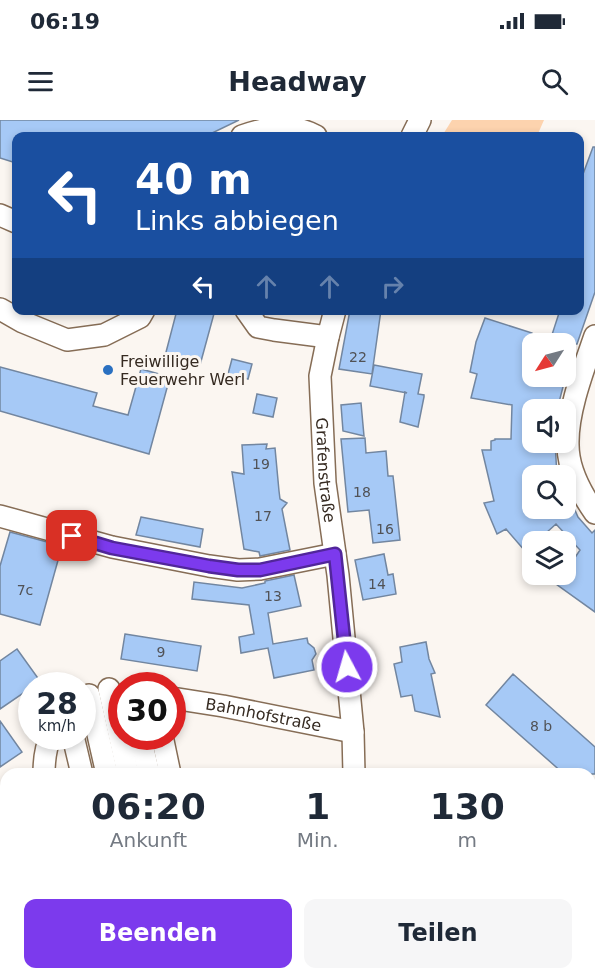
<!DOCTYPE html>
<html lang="de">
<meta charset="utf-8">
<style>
body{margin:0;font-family:"DejaVu Sans",sans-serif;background:#f6f6f7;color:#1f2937;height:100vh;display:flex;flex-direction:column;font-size:22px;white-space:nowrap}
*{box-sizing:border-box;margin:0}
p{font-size:20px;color:#747a83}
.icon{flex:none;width:33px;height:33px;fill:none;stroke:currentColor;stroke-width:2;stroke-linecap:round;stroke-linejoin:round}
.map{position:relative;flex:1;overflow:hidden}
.details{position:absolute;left:0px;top:648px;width:596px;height:212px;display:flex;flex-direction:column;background:#fff;border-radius:18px 18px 0 0;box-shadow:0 3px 9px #0003}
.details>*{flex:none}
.hud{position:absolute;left:12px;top:12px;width:572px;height:183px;border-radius:12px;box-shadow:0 3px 9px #0003;background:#1a4fa0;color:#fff;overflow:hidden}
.needle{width:39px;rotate:234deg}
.fabs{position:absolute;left:522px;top:213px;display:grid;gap:12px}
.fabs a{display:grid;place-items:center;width:54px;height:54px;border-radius:12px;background:#fff;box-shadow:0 3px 9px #0003;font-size:30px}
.speed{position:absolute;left:18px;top:552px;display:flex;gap:12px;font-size:30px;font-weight:700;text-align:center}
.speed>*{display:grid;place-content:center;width:78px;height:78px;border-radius:50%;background:#fff;box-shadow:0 3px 9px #0003;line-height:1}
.speed small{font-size:15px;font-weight:400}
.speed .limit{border:9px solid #d22;background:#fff;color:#111}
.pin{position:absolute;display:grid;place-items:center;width:51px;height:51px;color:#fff;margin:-26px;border-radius:12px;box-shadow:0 3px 9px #0006}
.me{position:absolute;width:66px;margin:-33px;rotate:354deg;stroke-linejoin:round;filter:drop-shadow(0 0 4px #0008)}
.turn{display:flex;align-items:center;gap:21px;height:126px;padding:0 24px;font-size:27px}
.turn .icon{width:78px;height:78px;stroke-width:2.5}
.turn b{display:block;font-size:42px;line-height:51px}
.lanes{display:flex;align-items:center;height:57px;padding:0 24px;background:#0003;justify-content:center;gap:30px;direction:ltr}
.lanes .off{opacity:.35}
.eta{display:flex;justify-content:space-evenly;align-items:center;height:102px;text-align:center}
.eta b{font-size:36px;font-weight:600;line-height:42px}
.action{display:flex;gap:12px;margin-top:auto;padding:12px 24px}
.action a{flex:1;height:69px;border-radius:12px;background:#7c3aed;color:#fff;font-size:24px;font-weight:600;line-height:69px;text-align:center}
.action a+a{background:#f6f6f7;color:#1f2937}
.status{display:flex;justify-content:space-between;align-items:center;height:42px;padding:0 30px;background:#fff;direction:ltr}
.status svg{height:16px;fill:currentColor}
header{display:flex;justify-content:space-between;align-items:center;height:78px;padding:0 24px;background:#fff;font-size:27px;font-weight:600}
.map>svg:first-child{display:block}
.green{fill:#fdd3ae}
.building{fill:#a6c9f6;stroke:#7286a0;stroke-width:1.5}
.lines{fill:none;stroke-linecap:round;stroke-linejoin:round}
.minor-casing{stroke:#866d56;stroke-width:24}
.minor{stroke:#fff;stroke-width:21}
.rail{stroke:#635951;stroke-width:4.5;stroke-dasharray:9 4.5;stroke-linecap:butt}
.route-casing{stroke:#51269a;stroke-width:15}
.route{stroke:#7c3aed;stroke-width:10}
.poi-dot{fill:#2a70c1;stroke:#fbf6f1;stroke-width:2}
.labels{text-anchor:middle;stroke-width:6;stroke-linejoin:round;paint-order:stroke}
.number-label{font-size:14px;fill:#515256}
.poi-label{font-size:16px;fill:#352a21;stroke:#fbf6f1;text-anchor:start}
.street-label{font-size:16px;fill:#352a21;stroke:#fbf6f1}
</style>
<div class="status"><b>06:19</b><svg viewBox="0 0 49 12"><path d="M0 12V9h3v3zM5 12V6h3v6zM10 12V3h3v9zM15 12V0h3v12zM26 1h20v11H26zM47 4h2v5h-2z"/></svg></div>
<header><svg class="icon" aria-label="menu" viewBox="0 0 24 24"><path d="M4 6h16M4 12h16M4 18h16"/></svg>Headway<svg class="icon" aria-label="search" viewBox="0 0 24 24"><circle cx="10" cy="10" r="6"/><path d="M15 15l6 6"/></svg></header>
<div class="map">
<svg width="595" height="859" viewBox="0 0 595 859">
<rect width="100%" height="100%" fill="#fbf6f1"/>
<!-- green -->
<path class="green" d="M452,0H544L537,16H442Z"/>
<!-- building -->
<path class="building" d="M0,0H239L206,16H16V43L0,38Z
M593,27H595V172L577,224H549L560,190H579V65Z
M177,190H215L200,245L165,236Z
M350,190H381L372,254L339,249Z
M485,198L532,213V256H541L564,263L557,290H532V322H555L557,356H532V388H574L578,397L592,413L595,410V492L556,464L563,454H566V451L580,430L556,404L536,422H532V425L525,431L506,409L497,414L484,383L494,381L482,330H491V321L495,320V319H511L512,285L471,278L477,254L470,252L476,222Z
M232,239L252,244L248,259L228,254Z
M374,245L422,254L418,274L424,275V277L418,307L400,302L405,272L407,273L370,266Z
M0,247L97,273L93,286L128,295L141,249L170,257L149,334L0,291Z
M257,274L277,278L273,297L253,293Z
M361,283L364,316L343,311L341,285Z
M365,318L366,333L386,331L388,356H393L400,420L373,423L369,390L348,392L341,319Z
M267,324L266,329L275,328L279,371L280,379L287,383L282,389L290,430L260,436L259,432L244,429L232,352L244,354L242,325Z
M141,397L203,409L200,427L136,415Z
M10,412L62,426L40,505L0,494V446Z
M384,434L388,455L393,454L396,474L363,480L355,440Z
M294,455L301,486L268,493L273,524L307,518L308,523L314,528L316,534L312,540L314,550L274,558L268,528L241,533L239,517L254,514L249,485L192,479L194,462L242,468L265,463V461Z
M125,514L201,526L197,551L121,539Z
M426,522L429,539L435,553L431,554L440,597L415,591L412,575L401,577L394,544L402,542L400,527Z
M17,529L40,561L32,566V567L0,589V541Z
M513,554L595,627V654H564L486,585Z
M0,601L22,632L0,647Z"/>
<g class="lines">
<!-- minor casing -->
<g class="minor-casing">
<g id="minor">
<path d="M242,16C268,7 292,3 316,16"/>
<path d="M412,16L420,0"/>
<path d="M0,95L16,102"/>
<path d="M0,189L23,202L67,220L104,215L140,197L144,190"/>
<path d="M246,190L258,207L274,210L328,217"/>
<path id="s1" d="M335,190L328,217L320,256L325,363L338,455L353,612L354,654"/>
<path d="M595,216C584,248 567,291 568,325C568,350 581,373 595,393"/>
<path d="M0,396L112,427L209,446L238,450L260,449L335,434"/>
<path d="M109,569L128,654"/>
<path d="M89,575L107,654"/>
<path id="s2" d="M172,578L223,586L353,612"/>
<path d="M73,616L82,654"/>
<path d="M140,616L149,654"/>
<path d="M162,616L170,654"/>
<path d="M44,654C44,641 45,628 51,616"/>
<path d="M163,854L166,859"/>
<path d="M218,854L222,859"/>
<path d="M337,859V854"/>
</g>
</g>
<!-- minor -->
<use href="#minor" class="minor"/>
<!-- rail -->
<path class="rail" d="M0,753L6,762
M0,809L6,818
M31,854L35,859
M69,854L72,859"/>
</g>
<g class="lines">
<!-- route casing -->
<g class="route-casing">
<path id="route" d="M72,416L112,428L209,446L238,450H260L335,434L347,547"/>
</g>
<!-- route -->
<use href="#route" class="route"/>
</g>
<!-- markers -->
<circle class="poi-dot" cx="108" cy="250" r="6"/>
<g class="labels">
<!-- number labels -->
<g class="number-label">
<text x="358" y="242">22</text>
<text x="261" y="349">19</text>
<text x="362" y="377">18</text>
<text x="263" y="401">17</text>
<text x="385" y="414">16</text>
<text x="377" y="469">14</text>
<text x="25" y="475">7c</text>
<text x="273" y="481">13</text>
<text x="161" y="537">9</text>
<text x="541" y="611">8 b</text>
</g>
<!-- poi labels -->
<g class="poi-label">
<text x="120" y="247">Freiwillige<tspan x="120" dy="18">Feuerwehr Werl</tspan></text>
</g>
<!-- street labels -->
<g class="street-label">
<text dy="6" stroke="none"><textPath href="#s1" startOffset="162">Grafenstraße</textPath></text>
<text dy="6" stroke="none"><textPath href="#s2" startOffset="93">Bahnhofstraße</textPath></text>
</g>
</g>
</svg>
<div class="fabs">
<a><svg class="needle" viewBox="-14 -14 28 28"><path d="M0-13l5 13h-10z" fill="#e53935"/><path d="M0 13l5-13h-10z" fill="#747a83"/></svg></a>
<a><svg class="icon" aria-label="sound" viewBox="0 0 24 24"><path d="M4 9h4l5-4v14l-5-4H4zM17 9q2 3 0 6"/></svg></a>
<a><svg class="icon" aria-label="search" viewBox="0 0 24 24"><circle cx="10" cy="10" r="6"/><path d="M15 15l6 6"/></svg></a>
<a><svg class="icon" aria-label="layers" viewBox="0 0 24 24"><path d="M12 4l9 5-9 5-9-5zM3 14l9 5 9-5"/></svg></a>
</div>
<div class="speed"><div>28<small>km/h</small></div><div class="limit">30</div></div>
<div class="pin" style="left:72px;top:416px;background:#d93025"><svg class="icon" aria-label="arrive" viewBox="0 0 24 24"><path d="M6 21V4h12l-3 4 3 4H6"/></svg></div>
<svg class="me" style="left:347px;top:547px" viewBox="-20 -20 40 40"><circle r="17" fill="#7c3aed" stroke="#fff" stroke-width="3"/><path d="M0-11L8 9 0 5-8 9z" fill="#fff"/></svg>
<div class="hud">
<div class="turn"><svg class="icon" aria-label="left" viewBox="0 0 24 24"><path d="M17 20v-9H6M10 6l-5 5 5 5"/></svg><div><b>40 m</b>Links abbiegen</div></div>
<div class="lanes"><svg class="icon" aria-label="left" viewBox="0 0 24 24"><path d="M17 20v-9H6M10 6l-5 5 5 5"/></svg><svg class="icon off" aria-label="ahead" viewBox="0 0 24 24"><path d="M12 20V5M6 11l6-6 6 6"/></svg><svg class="icon off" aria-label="ahead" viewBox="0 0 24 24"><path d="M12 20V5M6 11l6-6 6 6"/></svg><svg class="icon off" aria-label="right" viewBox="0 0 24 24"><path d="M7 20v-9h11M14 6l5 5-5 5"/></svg></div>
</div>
<section class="details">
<div class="eta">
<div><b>06:20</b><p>Ankunft</p></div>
<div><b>1</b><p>Min.</p></div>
<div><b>130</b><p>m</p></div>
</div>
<div class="action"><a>Beenden</a><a>Teilen</a></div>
</section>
</div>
